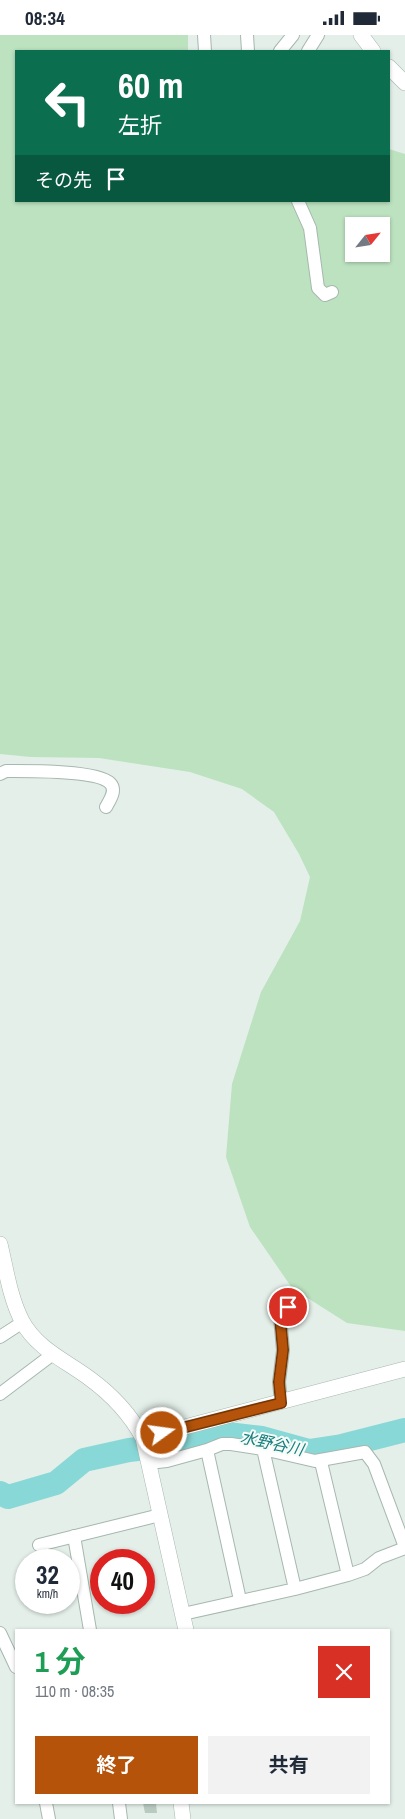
<!DOCTYPE html>
<html lang="ja">
<meta charset="utf-8">
<style>
body{margin:0;font-family:"Archivo Narrow","Noto Sans JP",sans-serif;background:#f2f2f3;color:#1f2937;height:100vh;display:flex;flex-direction:column;font-size:19px;white-space:nowrap}
*{box-sizing:border-box;margin:0}
p{font-size:16px;color:#747a83}
.icon{flex:none;width:28px;height:28px;fill:none;stroke:currentColor;stroke-width:2;stroke-linecap:round;stroke-linejoin:round}
.map{position:relative;flex:1;overflow:hidden}
.details{position:absolute;left:15px;top:1594px;width:375px;height:175px;display:flex;flex-direction:column;background:#fff;border-radius:0px;box-shadow:0 1px 4px #0004}
.details>*{flex:none}
.guide{position:absolute;left:15px;top:15px;width:375px;height:152px;border-radius:0px;box-shadow:0 1px 4px #0004;background:#0b6e4f;color:#fff;overflow:hidden}
.needle{width:32px;rotate:60deg}
.tools{position:absolute;left:345px;top:182px;display:grid;gap:10px}
.tools a{display:grid;place-items:center;width:45px;height:45px;border-radius:0px;background:#fff;box-shadow:0 1px 4px #0004;font-size:25px}
.speed{position:absolute;left:15px;top:1514px;display:flex;gap:10px;font-size:25px;font-weight:700;text-align:center}
.speed>*{display:grid;place-content:center;width:65px;height:65px;border-radius:50%;background:#fff;box-shadow:0 1px 4px #0004;line-height:1}
.speed small{font-size:12px;font-weight:400}
.speed .limit{border:8px solid #d22;background:#fff;color:#111}
.pin{position:absolute;display:grid;place-items:center;width:42px;height:42px;color:#fff;margin:-21px;border:2px solid #fff;border-radius:50%;box-shadow:0 1px 5px #0007}
.me{position:absolute;width:55px;margin:-28px;rotate:76deg;stroke-linejoin:round;filter:drop-shadow(0 0 4px #0008)}
.turn{display:flex;align-items:center;gap:18px;height:105px;padding:0 20px;font-size:22px}
.turn .icon{width:65px;height:65px;stroke-width:2.5}
.turn b{display:block;font-size:35px;line-height:42px}
.then{display:flex;align-items:center;height:48px;padding:0 20px;background:#0003;gap:10px;font-size:19px}
.round{display:grid;place-items:center;flex:none;width:52px;height:52px;border-radius:0px;background:#f2f2f3}
.summary{display:flex;align-items:center;justify-content:space-between;height:85px;padding:0 20px}
h1{font-size:30px;font-weight:700;line-height:38px;color:#1e9e55}
.primary-button{display:flex;gap:10px;margin-top:auto;padding:10px 20px}
.primary-button a{flex:1;height:58px;border-radius:0px;background:#b45309;color:#fff;font-size:20px;font-weight:700;line-height:58px;text-align:center}
.primary-button a+a{background:#f2f2f3;color:#1f2937}
.status{display:flex;justify-content:space-between;align-items:center;height:35px;padding:0 25px;background:#fff;direction:ltr}
.status svg{height:14px;fill:currentColor}
.map>svg:first-child{display:block}
.green{fill:#bce2c0;fill-rule:evenodd}
.lines{fill:none;stroke-linecap:round;stroke-linejoin:round}
.river{stroke:#88d8d7;stroke-width:24}
.building{fill:#b9cac1}
.minor-casing{stroke:#a6b8af;stroke-width:14}
.tertiary-casing{stroke:#a6b8af;stroke-width:16}
.minor{stroke:#fff;stroke-width:12}
.tertiary{stroke:#fff;stroke-width:15}
.route-casing{stroke:#753606;stroke-width:12}
.route{stroke:#b45309;stroke-width:9}
.labels{text-anchor:middle;stroke-width:4;stroke-linejoin:round;paint-order:stroke}
.water-label{font-size:16px;font-style:italic;fill:#157f7f;stroke:#f6fbf7}
</style>
<div class="status"><b>08:34</b><svg viewBox="0 0 49 12"><path d="M0 12V9h3v3zM5 12V6h3v6zM10 12V3h3v9zM15 12V0h3v12zM26 1h20v11H26zM47 4h2v5h-2z"/></svg></div>
<div class="map">
<svg width="405" height="1784" viewBox="0 0 405 1784">
<rect width="100%" height="100%" fill="#e4efe9"/>
<!-- green -->
<path class="green" d="M0,0H188V16H16V166H389V114L405,119V1296L347,1288L292,1253L250,1192L226,1122L232,1049L261,957L300,886L310,842L299,819L274,777L242,754L190,737L99,723L31,722L0,719ZM354,191H381V219H354Z"/>
<g class="lines">
<!-- river -->
<path class="river" d="M0,1458L8,1462L56,1448L84,1425L129,1415L166,1411L219,1398L262,1403L309,1416L342,1411L405,1395"/>
</g>
<!-- building -->
<path class="building" d="M143,1768H156L157,1778H145Z"/>
<g class="lines">
<!-- minor casing -->
<g class="minor-casing">
<path id="minor" d="M204,0L205,16
M247,0L248,16
M280,16L293,0
M308,16L318,0
M298,166L310,193L318,253L325,260L332,257
M0,739L6,736C26,736 97,735 110,748C117,755 110,765 106,772
M0,1302L23,1287
M0,1359L53,1319
M281,1367L279,1347L283,1315L280,1282L288,1272L299,1268
M263,1414L295,1554
M207,1415L240,1565
M321,1427L348,1540
M148,1428L167,1426L207,1415L222,1409H231L263,1414L315,1426L365,1417L374,1429L405,1512
M74,1501L90,1595
M39,1510L160,1480
M183,1579L295,1554L348,1540L365,1534L379,1523L405,1513
M0,1598L16,1632
M46,1768L49,1784
M119,1768L121,1784"/>
</g>
<!-- tertiary casing -->
<g class="tertiary-casing">
<path id="tertiary" d="M361,0L373,16
M389,32L405,48
M0,1209C6,1234 10,1263 22,1286C36,1313 66,1326 89,1343C111,1359 130,1379 143,1403L186,1595
M143,1403L405,1334
M181,1768L183,1784"/>
</g>
<!-- minor -->
<use href="#minor" class="minor"/>
<!-- tertiary -->
<use href="#tertiary" class="tertiary"/>
</g>
<g class="lines">
<!-- route casing -->
<g class="route-casing">
<path id="route" d="M162,1398L281,1368L279,1347L283,1315L280,1282L288,1272"/>
</g>
<!-- route -->
<use href="#route" class="route"/>
</g>
<g class="labels">
<!-- water labels -->
<g class="water-label">
<text transform="translate(272 1408) rotate(12)" y="6">水野谷川</text>
</g>
</g>
</svg>
<div class="tools">
<a><svg class="needle" viewBox="-14 -14 28 28"><path d="M0-13l5 13h-10z" fill="#e53935"/><path d="M0 13l5-13h-10z" fill="#747a83"/></svg></a>
</div>
<div class="speed"><div>32<small>km/h</small></div><div class="limit">40</div></div>
<div class="pin" style="left:288px;top:1272px;background:#d93025"><svg class="icon" aria-label="arrive" viewBox="0 0 24 24"><path d="M6 21V4h12l-3 4 3 4H6"/></svg></div>
<svg class="me" style="left:162px;top:1398px" viewBox="-20 -20 40 40"><circle r="17" fill="#b45309" stroke="#fff" stroke-width="3"/><path d="M0-11L8 9 0 5-8 9z" fill="#fff"/></svg>
<div class="guide">
<div class="turn"><svg class="icon" aria-label="left" viewBox="0 0 24 24"><path d="M17 20v-9H6M10 6l-5 5 5 5"/></svg><div><b>60 m</b>左折</div></div>
<div class="then">その先<svg class="icon" aria-label="arrive" viewBox="0 0 24 24"><path d="M6 21V4h12l-3 4 3 4H6"/></svg></div>
</div>
<section class="details">
<div class="summary"><div><h1>1 分</h1><p>110 m · 08:35</p></div><a class="round" style="background:#d93025;color:#fff"><svg class="icon" aria-label="close" viewBox="0 0 24 24"><path d="M6 6l12 12M18 6L6 18"/></svg></a></div>
<div class="primary-button"><a>終了</a><a>共有</a></div>
</section>
</div>
